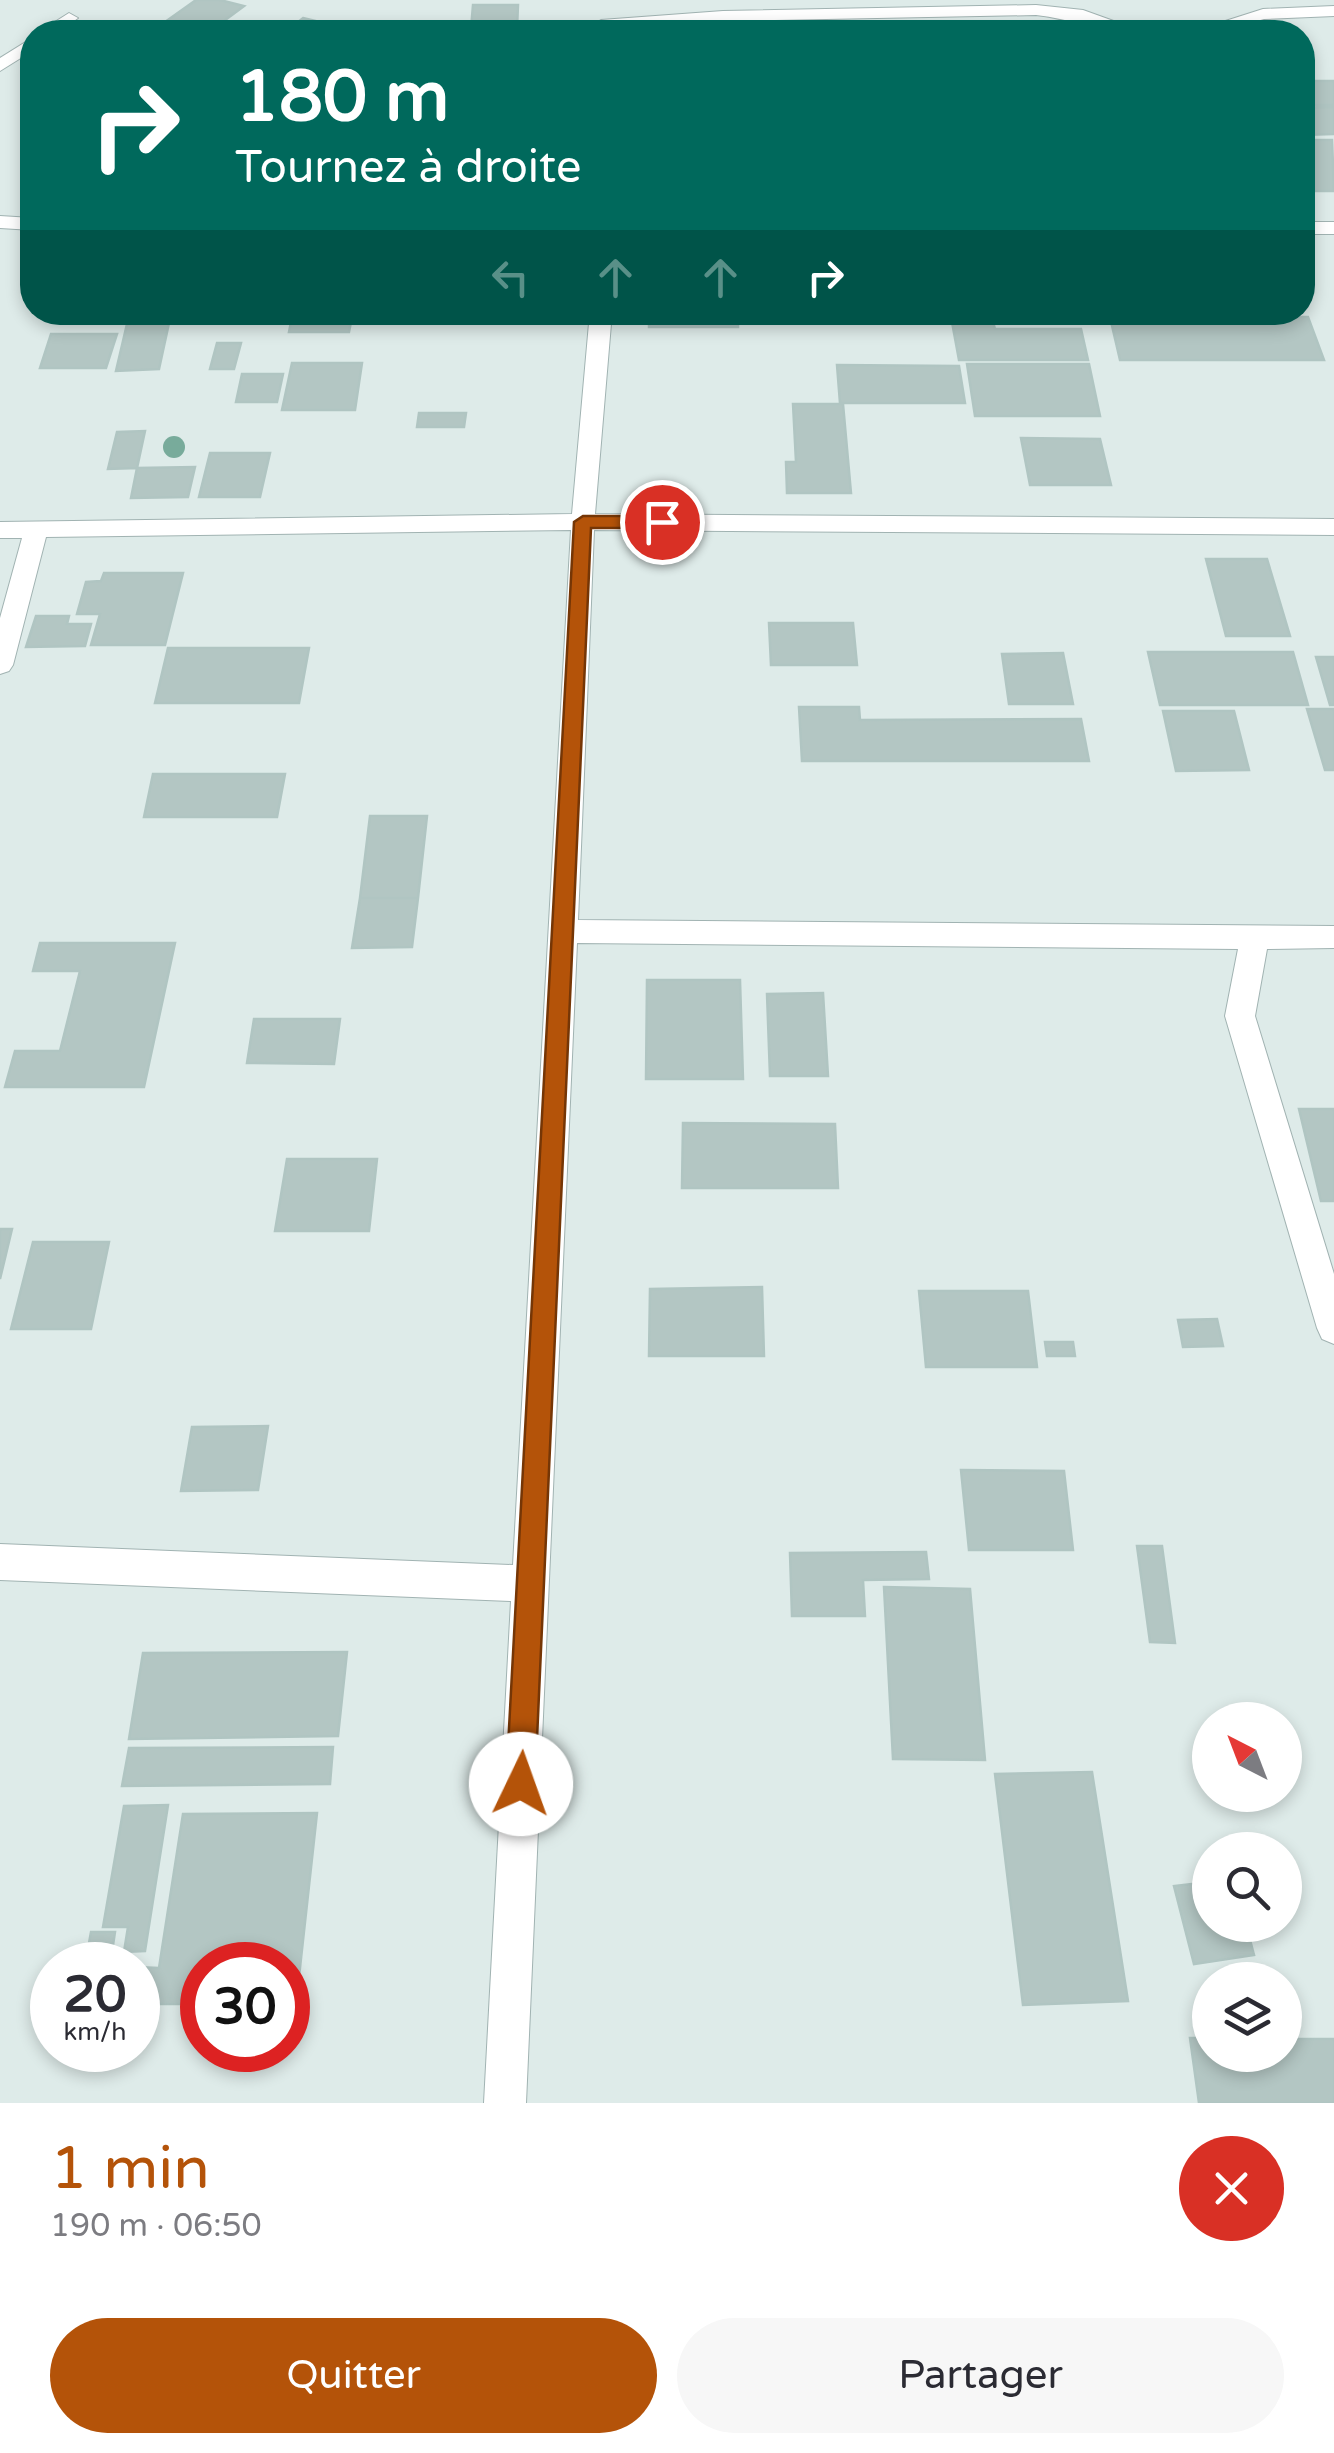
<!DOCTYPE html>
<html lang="fr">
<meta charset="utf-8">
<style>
body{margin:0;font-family:"Varela Round",sans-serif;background:#f7f7f7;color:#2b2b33;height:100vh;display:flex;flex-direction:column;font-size:38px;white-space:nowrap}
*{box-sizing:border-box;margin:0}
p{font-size:32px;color:#7c7c81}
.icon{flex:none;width:55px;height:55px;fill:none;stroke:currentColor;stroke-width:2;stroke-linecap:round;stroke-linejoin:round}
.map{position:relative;height:2103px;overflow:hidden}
.sheet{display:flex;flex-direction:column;background:#fff;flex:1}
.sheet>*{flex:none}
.top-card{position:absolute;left:20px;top:20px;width:1295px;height:305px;border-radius:40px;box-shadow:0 5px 15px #0003;background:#00695c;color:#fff;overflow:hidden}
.needle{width:65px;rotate:318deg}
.tools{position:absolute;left:1192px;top:1702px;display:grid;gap:20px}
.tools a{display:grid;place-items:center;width:110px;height:110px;border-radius:50%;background:#fff;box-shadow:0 5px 15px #0003;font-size:50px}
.speed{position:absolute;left:30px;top:1942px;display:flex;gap:20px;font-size:50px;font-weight:700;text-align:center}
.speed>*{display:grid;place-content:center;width:130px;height:130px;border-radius:50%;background:#fff;box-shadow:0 5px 15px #0003;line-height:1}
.speed small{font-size:25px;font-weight:400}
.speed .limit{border:15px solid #d22;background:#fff;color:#111}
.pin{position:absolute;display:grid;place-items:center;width:85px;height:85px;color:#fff;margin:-42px;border:5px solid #fff;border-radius:50%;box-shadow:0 2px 10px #0007}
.me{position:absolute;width:110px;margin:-55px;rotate:3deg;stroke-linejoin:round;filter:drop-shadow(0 0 8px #0008)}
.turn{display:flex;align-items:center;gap:35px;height:210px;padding:0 50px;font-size:45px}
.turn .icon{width:130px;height:130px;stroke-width:2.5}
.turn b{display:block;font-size:70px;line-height:85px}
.lanes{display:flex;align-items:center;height:95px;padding:0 50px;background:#0003;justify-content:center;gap:50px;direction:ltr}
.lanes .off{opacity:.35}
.round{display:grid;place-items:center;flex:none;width:105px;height:105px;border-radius:52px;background:#f7f7f7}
.summary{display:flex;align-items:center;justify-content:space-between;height:170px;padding:0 50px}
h1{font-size:60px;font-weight:600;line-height:75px;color:#b45309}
.primary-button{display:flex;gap:20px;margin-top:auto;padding:20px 50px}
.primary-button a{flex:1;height:115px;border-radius:60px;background:#b45309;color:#fff;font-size:40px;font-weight:600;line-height:115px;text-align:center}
.primary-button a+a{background:#f7f7f7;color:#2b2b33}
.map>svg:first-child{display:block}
.building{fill:#b3c6c3;stroke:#b0c5c2;stroke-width:2.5}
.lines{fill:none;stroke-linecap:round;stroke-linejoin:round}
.minor-casing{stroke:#a1b3b2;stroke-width:2}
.minor{fill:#fff;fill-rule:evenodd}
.tree{fill:#78ab9b}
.route{fill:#b45309;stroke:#753606;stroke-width:2.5}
</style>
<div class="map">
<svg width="1334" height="2103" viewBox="0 0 1334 2103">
<rect width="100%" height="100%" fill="#deebe9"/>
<!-- building -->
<path class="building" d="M196,0H220L244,6L209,32H151Z
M473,5H518L517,28L471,29Z
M303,18L353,30L286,32Z
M1302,81H1334V105H1302Z
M1334,107V134L1302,135V108Z
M1302,140H1332L1334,191H1302Z
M293,312H353L349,332H289Z
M649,312H738V327H649Z
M1110,317H1308L1324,360H1120Z
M952,322H993L995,329H1081L1088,360H959Z
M169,323L159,369L116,371L127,324Z
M51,334H117L106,368H40Z
M217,343H241L234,369H210Z
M292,363H362L355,410H282Z
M967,364H1089L1100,416H975Z
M837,365L959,366L965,403H840Z
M242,374H283L277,402H236Z
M793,404H843L851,493H787L786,462H796Z
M419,413H466L464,427H417Z
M145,431L137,468L108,469L117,432Z
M1021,438L1100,439L1111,485H1030Z
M210,453H270L260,497H199Z
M195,467L188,497L131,498L137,468Z
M1206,559H1267L1290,636H1226Z
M104,573H183L165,645H91L100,614H77L86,582L101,581Z
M36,616H69L67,624H91L85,646L26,647Z
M769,623H853L857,665H771Z
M168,648H309L299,703H155Z
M1148,652H1293L1308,705H1160Z
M1063,653L1073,704H1009L1002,654Z
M1316,657H1334V705H1330Z
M799,707H859L860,720L1081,719L1089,761H802Z
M1307,709H1334V770H1325Z
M1163,711H1234L1249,770L1176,771Z
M153,774H285L277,817H144Z
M370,816H427L418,898H360Z
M360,898H418L412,947L352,948Z
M40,943H175L144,1087H5L15,1051H60L80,971H33Z
M647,980H740L743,1079H646Z
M823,993L828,1076H770L767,994Z
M254,1019H340L334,1064L247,1063Z
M1299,1109H1334V1201H1321Z
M683,1123L835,1124L838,1188H682Z
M287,1159H377L369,1231H275Z
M0,1229H12L0,1279Z
M33,1242H109L91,1329H11Z
M762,1287L764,1356H649L650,1289Z
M919,1291H1028L1037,1367H926Z
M1217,1319L1223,1346L1183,1347L1178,1320Z
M1045,1342H1073L1075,1356H1047Z
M268,1426L258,1490L181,1491L192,1427Z
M961,1470L1064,1471L1073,1550H969Z
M1137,1546H1162L1175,1643L1150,1642Z
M926,1552L929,1579L863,1580L865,1616H792L790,1553Z
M884,1587L970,1589L985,1760L893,1759Z
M347,1652L338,1736L129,1739L143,1653Z
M333,1747L330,1784L122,1786L129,1748Z
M1092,1772L1128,2001L1023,2005L995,1774Z
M168,1805L145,1951L124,1952L128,1927H103L124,1806Z
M317,1813L296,2004H288V1965H202V2004H155L154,2014H138V1967L159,1968L183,1814Z
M1210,1882V1925H1246L1254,1955L1194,1964L1174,1886Z
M91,1932H115L110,1965H85Z
M1190,2038H1210V2055H1285V2039H1334V2103H1199Z"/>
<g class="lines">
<!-- minor casing -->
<g class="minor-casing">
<path id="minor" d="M1036,5L1083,10L1144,32C1108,34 1072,19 1036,15L723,21L601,30L592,25L601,20L723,11Z
M1334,6V16L1264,19L1218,32H1191L1263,9Z
M69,13L78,18L59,32H39Z
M32,38V51L0,71V58Z
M0,216L32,218V230L0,228Z
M1302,222H1334V234H1302Z
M590,312H612L595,514L1334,519V535L594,530L578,920L1334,926V948L1267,949L1255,1016L1334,1274V1344L1322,1339L1317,1328L1225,1016L1238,949L577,943L526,2103H484L511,1601L0,1580V1544L513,1565L571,530L46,537L13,665L9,671L0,674V618L22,538H0V522L572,514Z"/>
</g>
<!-- minor -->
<use href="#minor" class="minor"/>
</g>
<!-- trees -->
<circle class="tree" cx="174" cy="447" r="11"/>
<!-- route -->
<path class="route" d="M583,516H662L671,522L662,528H591L535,1784L531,1794L521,1798L510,1794L506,1784L574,522Z"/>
</svg>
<div class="tools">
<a><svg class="needle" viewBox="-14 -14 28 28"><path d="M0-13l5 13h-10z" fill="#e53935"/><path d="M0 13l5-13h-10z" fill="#7c7c81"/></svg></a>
<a><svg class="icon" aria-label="search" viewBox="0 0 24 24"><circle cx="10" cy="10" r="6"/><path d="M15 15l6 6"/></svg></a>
<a><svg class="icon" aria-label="layers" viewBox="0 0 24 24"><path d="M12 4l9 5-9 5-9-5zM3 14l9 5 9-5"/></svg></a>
</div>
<div class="speed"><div>20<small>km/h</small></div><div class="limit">30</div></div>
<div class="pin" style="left:662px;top:522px;background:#d93025"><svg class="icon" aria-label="arrive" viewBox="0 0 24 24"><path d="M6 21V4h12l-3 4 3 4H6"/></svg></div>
<svg class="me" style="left:521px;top:1784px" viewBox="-20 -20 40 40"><circle r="19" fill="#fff"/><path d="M0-13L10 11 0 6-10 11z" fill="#b45309"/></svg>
<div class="top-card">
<div class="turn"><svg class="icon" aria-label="right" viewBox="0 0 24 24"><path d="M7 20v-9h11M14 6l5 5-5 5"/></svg><div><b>180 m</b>Tournez à droite</div></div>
<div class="lanes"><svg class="icon off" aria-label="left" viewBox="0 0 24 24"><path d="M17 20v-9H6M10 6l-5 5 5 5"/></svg><svg class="icon off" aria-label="ahead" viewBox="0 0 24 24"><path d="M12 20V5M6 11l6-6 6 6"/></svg><svg class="icon off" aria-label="ahead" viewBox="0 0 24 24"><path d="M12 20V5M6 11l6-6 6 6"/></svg><svg class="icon" aria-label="right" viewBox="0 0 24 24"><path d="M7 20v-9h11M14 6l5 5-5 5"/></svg></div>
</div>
</div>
<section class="sheet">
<div class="summary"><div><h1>1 min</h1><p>190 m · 06:50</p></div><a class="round" style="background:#d93025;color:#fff"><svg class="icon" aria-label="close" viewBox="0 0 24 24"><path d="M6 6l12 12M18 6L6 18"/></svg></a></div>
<div class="primary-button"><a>Quitter</a><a>Partager</a></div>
</section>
